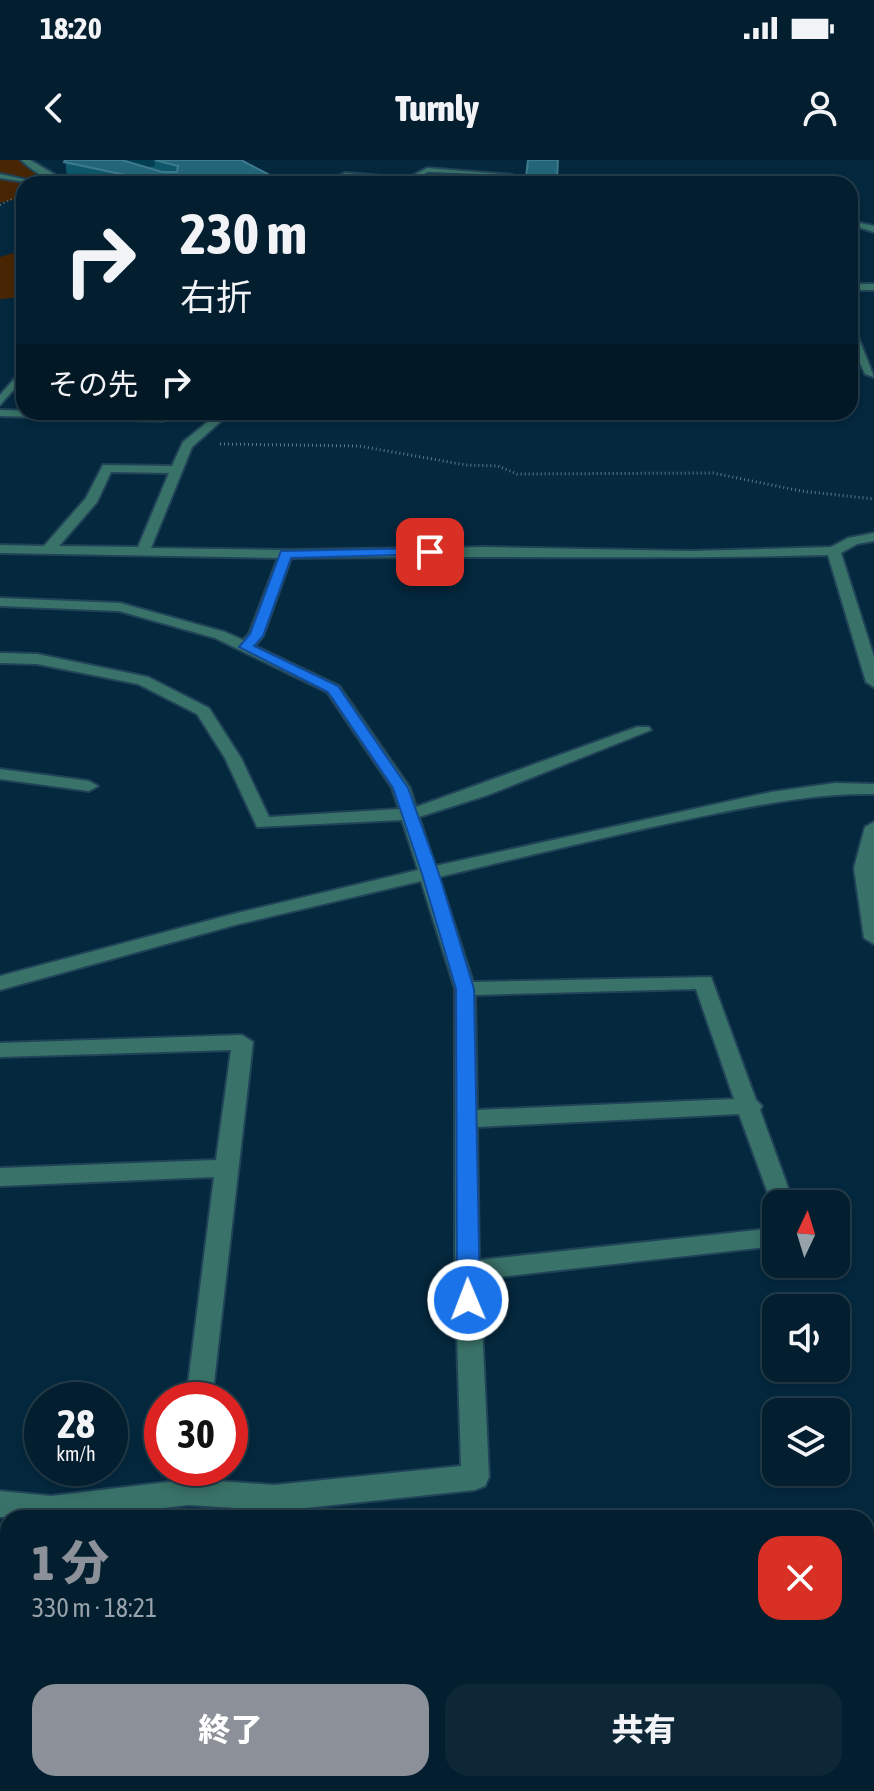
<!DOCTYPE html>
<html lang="ja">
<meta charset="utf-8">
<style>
body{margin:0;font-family:"Asap Condensed","Noto Sans JP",sans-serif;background:#0d2736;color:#f1f3f6;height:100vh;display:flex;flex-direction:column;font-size:30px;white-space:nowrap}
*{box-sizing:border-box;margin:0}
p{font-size:26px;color:#97a2aa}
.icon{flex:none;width:44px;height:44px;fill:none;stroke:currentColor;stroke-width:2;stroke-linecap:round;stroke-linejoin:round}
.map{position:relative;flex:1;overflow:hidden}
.panel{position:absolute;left:0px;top:1350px;width:874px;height:282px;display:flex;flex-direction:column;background:#031e2e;border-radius:24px 24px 0 0;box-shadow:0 4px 12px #0003,0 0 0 2px #243c4a}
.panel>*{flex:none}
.top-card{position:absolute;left:16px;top:16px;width:842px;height:244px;border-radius:24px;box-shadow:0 4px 12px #0003,0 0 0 2px #243c4a;background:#031e2e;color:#f1f3f6;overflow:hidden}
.needle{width:52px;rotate:4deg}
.controls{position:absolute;left:762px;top:1030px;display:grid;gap:16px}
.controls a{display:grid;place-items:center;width:88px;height:88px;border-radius:16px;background:#031e2e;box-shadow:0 4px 12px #0003,0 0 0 2px #243c4a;font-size:40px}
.speed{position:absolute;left:24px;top:1222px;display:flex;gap:16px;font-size:40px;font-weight:700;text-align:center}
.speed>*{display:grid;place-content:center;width:104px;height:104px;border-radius:50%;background:#031e2e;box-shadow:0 4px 12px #0003,0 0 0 2px #243c4a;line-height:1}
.speed small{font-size:20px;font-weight:400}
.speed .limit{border:12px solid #d22;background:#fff;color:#111}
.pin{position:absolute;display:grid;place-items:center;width:68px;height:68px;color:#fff;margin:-34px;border-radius:16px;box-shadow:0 4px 12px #0006}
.me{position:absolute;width:88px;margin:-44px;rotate:359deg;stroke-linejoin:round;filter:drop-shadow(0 0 6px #0008)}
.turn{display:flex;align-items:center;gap:28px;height:168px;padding:0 32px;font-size:36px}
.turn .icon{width:104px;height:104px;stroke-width:2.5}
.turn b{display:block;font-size:56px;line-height:68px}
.then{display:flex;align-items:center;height:76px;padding:0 32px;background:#0003;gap:16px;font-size:30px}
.round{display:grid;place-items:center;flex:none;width:84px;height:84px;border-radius:24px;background:#0d2736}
.summary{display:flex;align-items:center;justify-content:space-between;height:136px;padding:0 32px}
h1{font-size:48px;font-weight:800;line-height:60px;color:#8c9099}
.cta{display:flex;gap:16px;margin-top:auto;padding:16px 32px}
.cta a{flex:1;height:92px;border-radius:24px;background:#8c9099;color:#fff;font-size:32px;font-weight:800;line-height:92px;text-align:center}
.cta a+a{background:#0d2736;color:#f1f3f6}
.status{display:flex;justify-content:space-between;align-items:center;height:56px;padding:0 40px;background:#031e2e;direction:ltr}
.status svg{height:22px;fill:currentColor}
header{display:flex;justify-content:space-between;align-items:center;height:104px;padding:0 32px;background:#031e2e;font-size:36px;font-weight:800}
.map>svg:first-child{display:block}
.green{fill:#482603}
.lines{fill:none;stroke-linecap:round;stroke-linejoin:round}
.minor-casing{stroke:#204358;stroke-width:4}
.path-far1{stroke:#59788c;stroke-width:2;stroke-dasharray:1 3;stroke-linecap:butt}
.path{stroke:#59788c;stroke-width:3;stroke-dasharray:1 3;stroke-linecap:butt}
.minor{fill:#397268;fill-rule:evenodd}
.wall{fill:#0e576a}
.shaded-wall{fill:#023e52}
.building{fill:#236679;stroke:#3e7a8d;stroke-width:2}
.route{fill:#1a73e8;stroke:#114b97;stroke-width:2}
</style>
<div class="status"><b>18:20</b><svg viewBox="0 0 49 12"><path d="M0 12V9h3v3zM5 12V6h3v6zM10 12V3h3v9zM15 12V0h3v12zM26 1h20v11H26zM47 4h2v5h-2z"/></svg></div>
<header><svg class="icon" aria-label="back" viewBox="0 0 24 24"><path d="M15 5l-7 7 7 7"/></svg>Turnly<svg class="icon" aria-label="person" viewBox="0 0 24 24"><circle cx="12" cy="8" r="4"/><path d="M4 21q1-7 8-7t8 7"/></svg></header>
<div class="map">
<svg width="874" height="1631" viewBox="0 0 874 1631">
<rect width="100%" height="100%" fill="#04283e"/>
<!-- green -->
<path class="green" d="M0,0H20L46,21L24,24L19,38L0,43Z
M24,90V137L0,139V97Z"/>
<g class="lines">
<!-- minor casing -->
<g class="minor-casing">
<path id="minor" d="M21,0H30L71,24C52,24 35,13 21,0Z
M427,8L512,15L428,12L409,22L346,17L334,24H324L345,13L408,18Z
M0,14L37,22L38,24L0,18Z
M851,61L874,66V72L851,65Z
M850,124H874V130H850Z
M850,166L855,169L874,217L865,214L850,181Z
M24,208V218L0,245V235Z
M0,250L163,255L169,258L163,261L0,256Z
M210,260L220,262L192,287L151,388L286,390L487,387L691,391L831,387L848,378L874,373V381L857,384L841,393L874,497V527L866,522L828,395C649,400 470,395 291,398L263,476L255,486L339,526L410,628L416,647L637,567H649L651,570L488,635L419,657L435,706L771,632L835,623L874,624V634C812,633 754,646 694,658C608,676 523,697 439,717L473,822L711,817L756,940L762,946L760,950L794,1044H776L774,1050L739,954L477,967L479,1100L776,1068V1086L480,1119L489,1317L485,1326L475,1330L305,1348L310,1358H276L268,1350L188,1345L83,1358L0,1357V1331L51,1336L176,1321L177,1308H205L203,1320L274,1325L461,1306L455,1111V829L421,721L235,765L0,830V816L233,754L418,710L402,660L257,667L225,598L197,554L138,524L37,504L0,503V493L37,494L148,517L209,548L241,598L269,657L399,649L392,628L327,532L215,478L119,451L0,446V438L120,443L225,472L243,480L249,474L278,398L0,393V385L44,386L86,338L103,305L172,306L183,282ZM111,312L169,313L138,387L59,386L97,342ZM696,829L734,939L477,950L475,835Z
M0,609L89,621L98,626L89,631L0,619Z
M874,662V784L864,778L854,708L865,667Z
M242,875L253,882L212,1240H186L214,1017L0,1026V1008L216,1000L231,890L0,897V883Z
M874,1365V1391L866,1392V1366Z"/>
</g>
<!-- path-far1 -->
<path class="path-far1" d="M0,45L16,37"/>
<!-- path -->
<path class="path" d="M220,284L359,286L466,305L498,306L517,314L713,313L801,331L874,339"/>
<!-- minor -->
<use href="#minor" class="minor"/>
</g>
<!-- wall -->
<path class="wall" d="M65,0H241L287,24H100L67,17Z
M528,0H558L557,24H526Z"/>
<!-- shaded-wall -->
<path class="shaded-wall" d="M122,0H154L155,6L125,11L123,15Z"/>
<!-- building -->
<path class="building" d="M65,0H122L162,12H177L178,6L155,0H241L287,24H168L64,2Z
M528,0H558L557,18L526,17Z"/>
<!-- route -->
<path class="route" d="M430,388L434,389V394L291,398L263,476L254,486L338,526L408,628L439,714L474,829L480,1140L476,1147H460L457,1140L456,829L422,714L393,628L328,532L239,487L250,474L281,391Z"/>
</svg>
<div class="controls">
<a><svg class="needle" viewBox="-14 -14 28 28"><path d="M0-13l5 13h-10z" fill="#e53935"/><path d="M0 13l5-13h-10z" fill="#97a2aa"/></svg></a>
<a><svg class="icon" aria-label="sound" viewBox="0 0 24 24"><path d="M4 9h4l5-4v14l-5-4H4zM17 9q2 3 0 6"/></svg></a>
<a><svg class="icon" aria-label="layers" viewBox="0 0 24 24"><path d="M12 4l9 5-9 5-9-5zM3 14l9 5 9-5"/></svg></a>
</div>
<div class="speed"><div>28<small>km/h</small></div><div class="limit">30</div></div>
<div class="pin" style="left:430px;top:392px;background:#d93025"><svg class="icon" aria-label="arrive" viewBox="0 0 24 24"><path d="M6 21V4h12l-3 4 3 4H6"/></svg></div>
<svg class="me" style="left:468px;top:1140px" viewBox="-20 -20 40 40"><circle r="17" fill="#1a73e8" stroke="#fff" stroke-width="3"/><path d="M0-11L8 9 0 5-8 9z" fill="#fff"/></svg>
<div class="top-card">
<div class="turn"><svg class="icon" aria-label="right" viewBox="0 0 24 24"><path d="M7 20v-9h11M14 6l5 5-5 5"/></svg><div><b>230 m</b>右折</div></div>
<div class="then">その先<svg class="icon" aria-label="right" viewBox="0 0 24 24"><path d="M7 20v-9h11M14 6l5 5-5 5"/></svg></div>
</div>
<section class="panel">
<div class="summary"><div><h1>1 分</h1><p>330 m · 18:21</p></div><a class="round" style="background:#d93025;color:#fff"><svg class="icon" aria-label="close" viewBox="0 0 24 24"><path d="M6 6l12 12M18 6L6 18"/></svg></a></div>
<div class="cta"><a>終了</a><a>共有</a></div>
</section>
</div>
